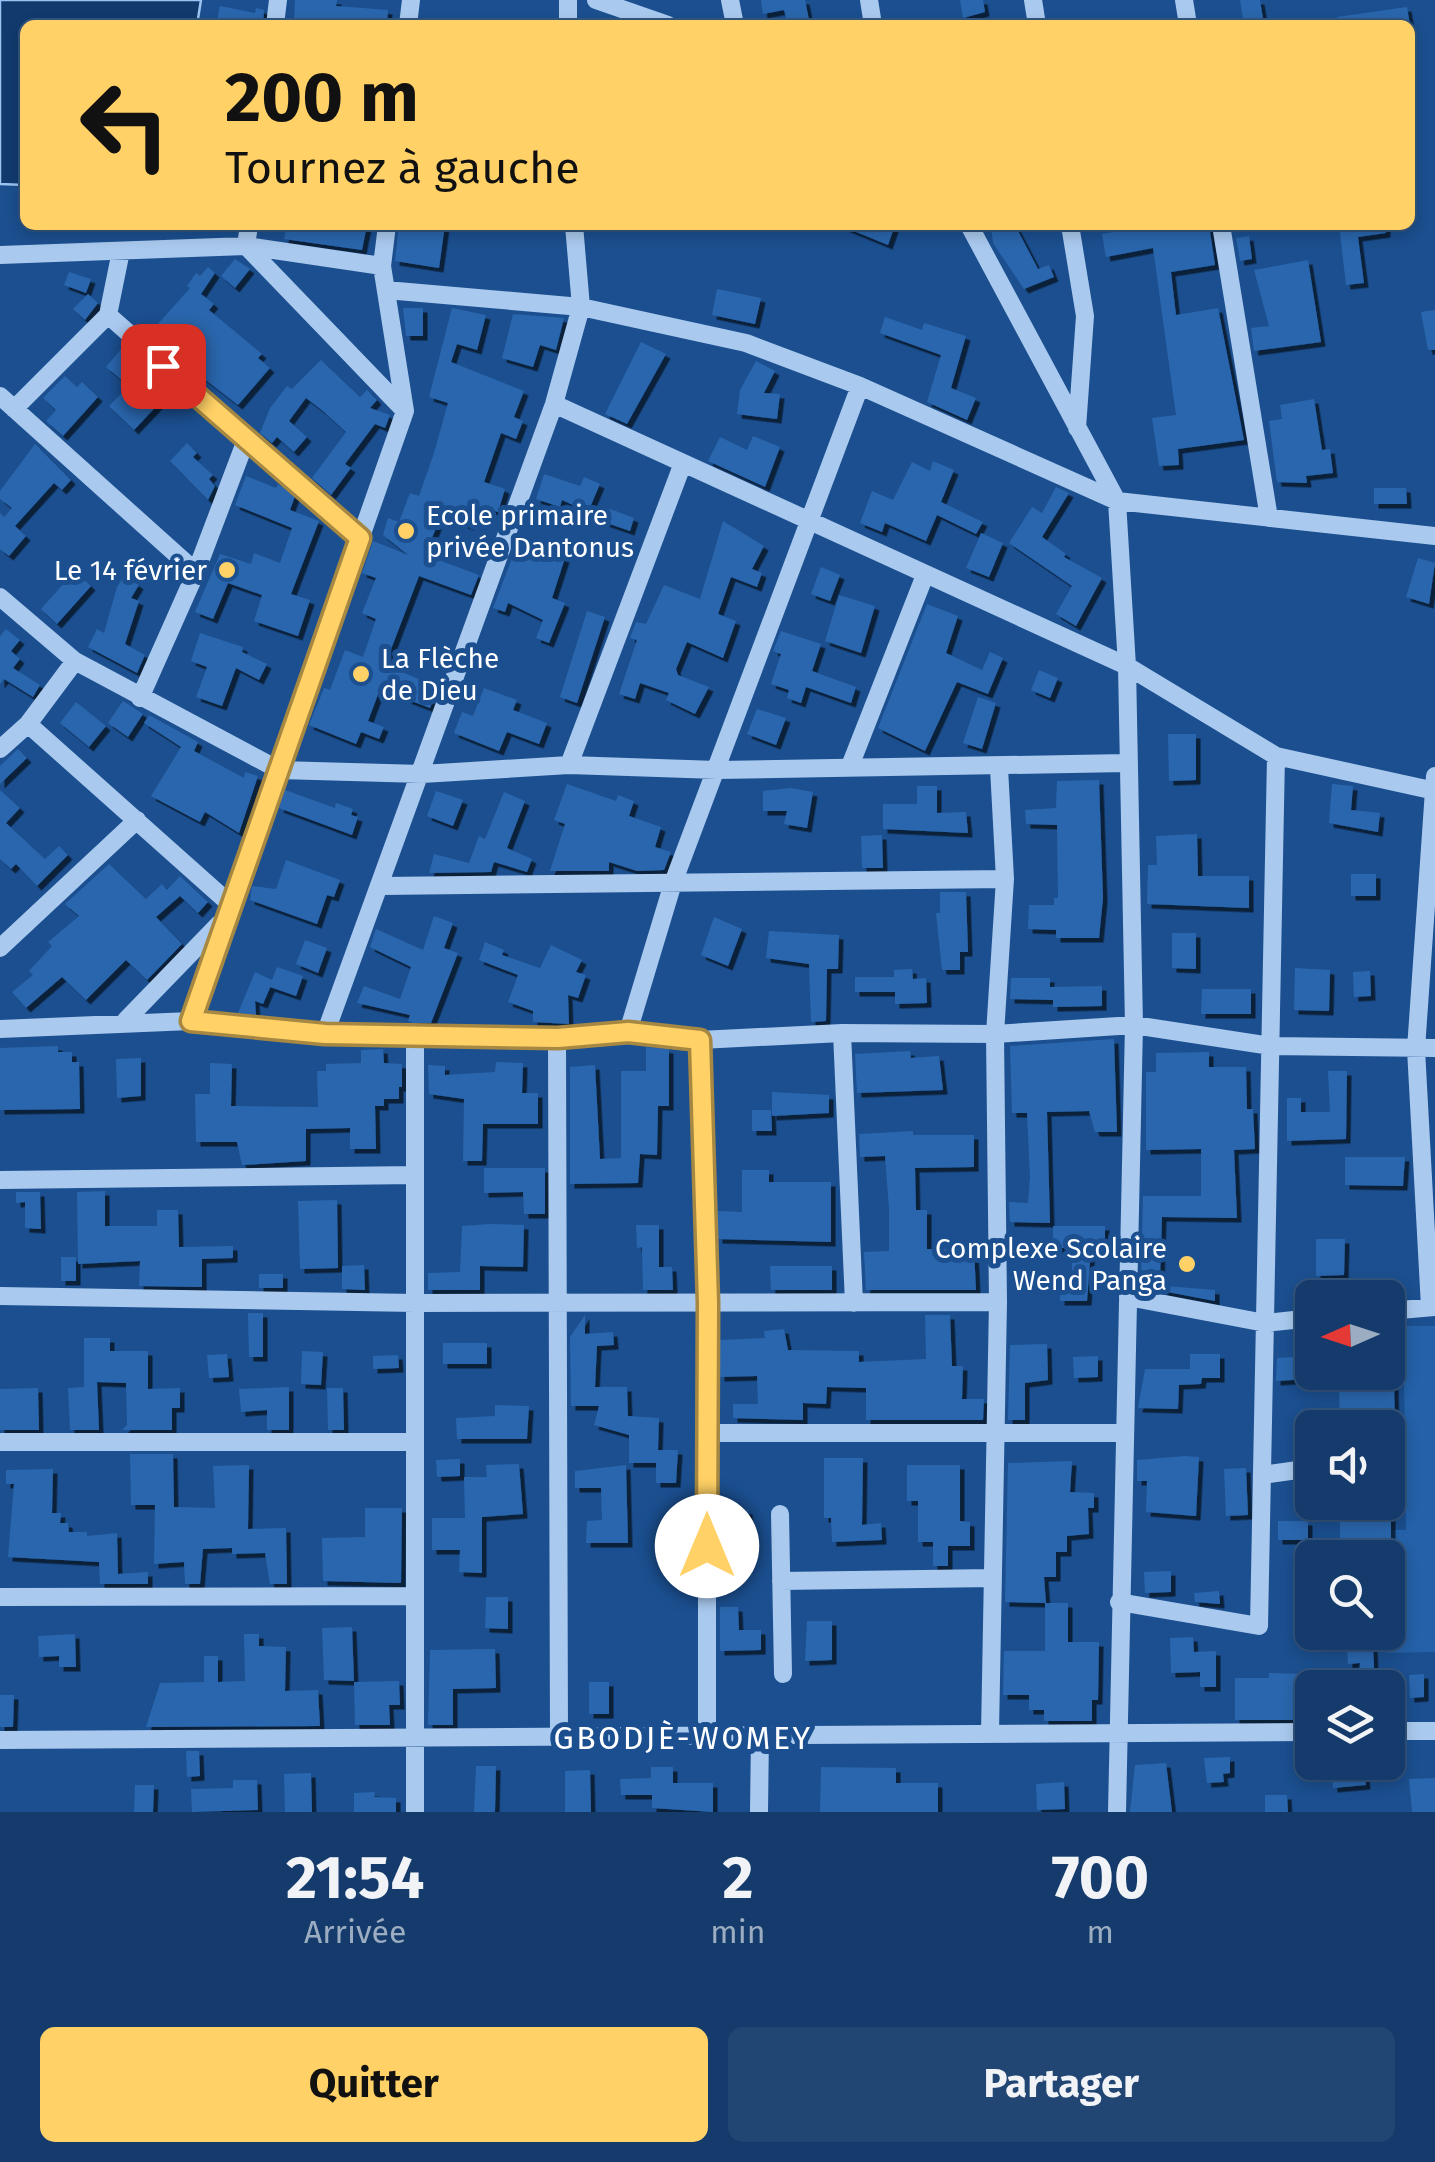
<!DOCTYPE html>
<html lang="fr">
<meta charset="utf-8">
<style>
body{margin:0;font-family:"Fira Sans",sans-serif;background:#214673;color:#f1f3f6;height:100vh;display:flex;flex-direction:column;font-size:38px;white-space:nowrap}
*{box-sizing:border-box;margin:0}
p{font-size:32px;color:#9dadc1}
.icon{flex:none;width:55px;height:55px;fill:none;stroke:currentColor;stroke-width:2;stroke-linecap:round;stroke-linejoin:round}
.map{position:relative;height:1812px;overflow:hidden}
.details{display:flex;flex-direction:column;background:#143b6b;flex:1}
.details>*{flex:none}
.guide{position:absolute;left:20px;top:20px;width:1395px;height:210px;border-radius:15px;box-shadow:0 5px 15px #0003,0 0 0 2px #33557e;background:#ffd166;color:#111;overflow:hidden}
.needle{width:65px;rotate:267deg}
.tools{position:absolute;left:1295px;top:1280px;display:grid;gap:20px}
.tools a{display:grid;place-items:center;width:110px;height:110px;border-radius:15px;background:#143b6b;box-shadow:0 5px 15px #0003,0 0 0 2px #33557e;font-size:50px}
.pin{position:absolute;display:grid;place-items:center;width:85px;height:85px;color:#fff;margin:-42px;border-radius:20px;box-shadow:0 5px 15px #0006}
.me{position:absolute;width:110px;margin:-55px;rotate:0deg;stroke-linejoin:round;filter:drop-shadow(0 0 8px #0008)}
.turn{display:flex;align-items:center;gap:35px;height:210px;padding:0 40px;font-size:45px}
.turn .icon{width:130px;height:130px;stroke-width:2.5}
.turn b{display:block;font-size:70px;line-height:85px}
.eta{display:flex;justify-content:space-evenly;align-items:center;height:170px;text-align:center}
.eta b{font-size:60px;font-weight:700;line-height:70px}
.cta{display:flex;gap:20px;margin-top:auto;padding:20px 40px}
.cta a{flex:1;height:115px;border-radius:15px;background:#ffd166;color:#111;font-size:40px;font-weight:700;line-height:115px;text-align:center}
.cta a+a{background:#214673;color:#f1f3f6}
.map>svg:first-child{display:block}
.green{fill:#2461a8}
.water{fill:#123a6d;stroke:#9cc4f0;stroke-width:2.5}
.building{fill:#2a66ad;filter:url(#shadow)}
.lines{fill:none;stroke-linecap:round;stroke-linejoin:round}
.minor{stroke:#a9c9ee;stroke-width:18}
.route-casing{stroke:#a68842;stroke-width:25}
.route{stroke:#ffd166;stroke-width:18}
.poi-dot{fill:#ffd166;stroke:#1b4f8f;stroke-width:4}
.labels{text-anchor:middle;stroke-width:10;stroke-linejoin:round;paint-order:stroke}
.poi-label{font-size:28px;fill:#fff;stroke:#1b4f8f;text-anchor:start}
.quarter-label{font-size:32px;letter-spacing:2.5px;fill:#fff;stroke:#1b4f8f}
</style>
<div class="map">
<svg width="1435" height="1812" viewBox="0 0 1435 1812">
<defs>
<filter id="shadow"><feDropShadow dx="4.5" dy="4.5" stdDeviation="0" flood-color="#0009"/></filter>
</defs>
<rect width="100%" height="100%" fill="#1b4f8f"/>
<!-- green -->
<path class="green" d="M1388,1326H1435V1652L1387,1653L1388,1558L1355,1557L1356,1530H1406L1404,1376L1350,1375L1388,1372Z"/>
<!-- water -->
<path class="water" d="M0,0H201L197,25H25V185L0,184Z"/>
<!-- building -->
<path class="building" d="M295,0H337L336,6L388,10L387,25L294,20Z
M761,0H805L810,25H788L784,10L763,14Z
M960,0H983L985,12L963,18Z
M1240,0H1260L1264,25H1244Z
M220,6L255,13L256,8L264,10L263,25H216Z
M1407,7L1410,25H1337V17Z
M287,225H367L362,250L284,239Z
M399,225H445L439,268L395,261Z
M839,225H895L888,245Z
M991,225H1015L1038,269L1049,265L1054,277L1024,289L993,243Z
M1152,225H1209L1215,265L1171,272L1176,315L1218,308L1244,440L1178,449L1179,465L1159,466L1152,418L1176,415L1153,248L1106,257L1102,234Z
M1234,225L1236,238L1249,236L1252,259L1240,261Z
M1339,225H1386V233L1358,237L1364,283L1346,285Z
M235,259L250,269L235,288L221,276Z
M1308,260L1321,342L1254,351L1251,328L1269,326L1254,270Z
M208,267L215,273L201,294L214,304L209,310L262,354L258,358L270,368L238,405L181,361L188,353L157,325L190,288L187,286L196,273L200,276Z
M69,272L91,279L86,293L64,285Z
M717,289L761,298L755,324L712,315Z
M88,294L98,303L85,320L73,309Z
M403,308H423V336H406Z
M452,308L486,315L477,350L457,344L451,362L524,391L514,417L523,421L516,439L501,433L484,482L505,489L498,512L477,506L470,526L441,516L425,555L479,575L471,595L419,576L385,665L438,687L430,708L380,689L368,721L384,727L379,739L361,732L356,744L309,725L324,688L330,690L345,650L363,657L376,619L362,613L376,578L362,573L373,541L408,555L383,535L388,518L399,522L410,493L419,496L434,453L448,403L429,397Z
M1435,310V350H1428L1421,312Z
M513,314L564,318L556,350L540,345L533,367L502,358Z
M885,317L922,330L924,323L966,336L951,388L976,398L967,420L927,402L941,355L880,333Z
M641,342L666,354L627,424L605,414Z
M122,348L169,393L134,430L109,406L129,386L106,367Z
M321,360L360,397L367,390L377,400L370,408L390,415L385,428L375,424L345,464L351,468L331,495L312,478L346,432L323,411L306,398L289,421L307,437L294,452L277,437L272,443L260,433L270,408L287,386L292,389Z
M756,361L775,371L764,393L780,394L777,419L737,414L740,390Z
M65,376L77,387L82,382L98,397L63,436L46,421L56,410L43,398Z
M1314,399L1322,450L1330,449L1333,473L1306,476L1307,483L1277,482L1269,421L1282,419L1280,405Z
M753,436L780,447L765,487L708,461L720,437L747,450Z
M187,443L197,453L193,457L213,475L209,479L215,486L208,500L170,461Z
M35,444L71,480L62,490L54,483L15,526L26,536L9,556L0,549V513L4,517L12,508L0,499V491Z
M933,461L954,470L941,502L983,522L976,534L937,515L926,541L885,523L882,532L860,523L872,491L893,500L912,462L930,471Z
M544,474L580,486L584,477L600,484L588,512L562,500L560,507L536,499Z
M246,476L276,488L278,484L295,496L290,510L319,521L291,594L310,600L298,636L254,621L262,595L228,583L213,619L195,612L220,554L251,564L254,553L280,563L292,528L235,505Z
M1056,487L1069,493L1042,537L1066,554L1064,557L1102,578L1076,626L1056,614L1072,586L1009,543L1032,507L1042,513Z
M1374,488H1406L1407,504H1374Z
M605,507L634,518L630,531L601,521Z
M723,521L764,546L752,569L762,573L757,587L731,577L718,614L736,621L723,658L687,642L676,669L678,675L709,687L695,714L666,700L669,693L640,683L635,699L619,694L637,640L630,638L636,622L646,624L664,585L700,599Z
M981,533L1003,543L989,577L966,568Z
M519,540L565,558L552,598L565,603L549,643L536,638L543,620L508,603L505,612L493,608Z
M1418,558L1435,563L1429,604L1406,597Z
M821,567L840,575L830,601L811,594Z
M75,571L91,586L57,624L41,609Z
M125,575L139,585L131,598L139,601L125,644L145,655L137,673L88,647L97,629L104,633L117,587Z
M839,595L875,606L861,653L825,641Z
M927,604L958,616L946,653L982,670L990,652L1003,658L988,694L957,682L925,751L878,728Z
M587,611L605,617L577,703L560,697Z
M6,629L20,640L11,651L20,659L13,668L40,685L33,697L4,679L0,684V636Z
M781,631L821,644L812,671L856,687L851,703L806,687L801,703L787,698L789,690L771,684L781,654L773,651Z
M200,633L243,647L242,652L267,664L259,680L236,668L222,706L196,697L207,667L191,661Z
M1039,670L1058,678L1050,698L1031,690Z
M484,688L517,700L513,710L547,723L539,744L507,732L499,751L454,733L462,712L473,716Z
M978,697L996,703L982,749L963,743Z
M123,701L143,714L128,737L108,723Z
M76,702L106,726L89,747L60,723Z
M757,709L786,718L776,745L747,734Z
M149,715L198,742L194,751L244,778L245,772L258,776L239,833L205,812L200,822L151,796L181,747L144,723Z
M1168,734H1196V780L1169,781Z
M18,749L27,758L0,784V766Z
M1099,780L1103,898L1099,938H1056V930L1028,929L1029,905H1054V898H1058L1057,825L1026,824L1025,810L1056,808L1057,781Z
M567,784L616,801L618,795L634,801L629,816L661,827L655,847L671,852L664,870L637,871L609,862V871H550L565,824L554,820Z
M1332,784L1353,786L1351,810L1380,813L1378,832L1329,823Z
M917,786H937V813L966,812L968,833L883,829V804H917Z
M791,788L813,792L807,828L784,824L787,811H763V791Z
M0,790L20,808L6,823L45,859L59,846L68,855L37,886L16,864L11,869L0,859Z
M285,790L335,808L336,803L353,809L351,815L358,817L352,835L279,808Z
M436,791L463,800L453,826L427,816Z
M504,792L525,801L507,848L532,859L527,872L494,862L491,872L429,873L434,854L469,863L479,836L485,839Z
M1197,834L1198,876H1249V908L1147,904L1148,865H1157L1156,836Z
M882,835L883,868H862L861,836Z
M286,860L340,880L334,897L327,895L317,924L250,900L252,886L276,889Z
M109,864L146,899L162,884L167,890L180,876L208,902L198,913L180,896L156,917L182,944L147,980L126,960L86,1000L62,977L26,1008L12,992L33,975L29,971L52,946L48,942L79,916L65,904Z
M1351,874H1376V896H1351Z
M940,892H966L968,952H960V970H942L936,913H940Z
M434,916L453,923L444,948L458,953L431,1023H413L408,1021L410,1015L357,1003L364,986L400,999L411,967L370,947L376,929L423,950Z
M714,917L742,929L728,966L701,955Z
M769,931L839,935L838,969H827L826,1021L811,1022L809,964L766,958Z
M1172,933H1196V969L1172,968Z
M305,940L327,948L318,973L296,964Z
M485,942L504,950L502,955L540,968L551,945L582,960L576,972L586,975L578,998L568,995L569,1024L533,1022V1011L508,1002L518,975L479,960Z
M277,967L303,976L296,996L270,987L272,983L263,1004L255,1001L256,1015L238,1013L255,972L272,980Z
M1295,968L1330,970L1329,1011L1294,1010Z
M912,969L913,979L926,978L927,1003L895,1004V992H855V977H894V970Z
M1370,971L1371,996L1354,997L1353,972Z
M1011,978H1050V987L1102,986V1006L1053,1007V1000L1010,999Z
M1202,989H1251V1014H1201Z
M1114,1039L1117,1132H1095L1089,1111L1047,1112L1050,1223L1010,1222L1009,1202L1028,1203L1030,1177L1027,1113H1012L1010,1046Z
M58,1046V1052H72V1062H79L80,1109L0,1110V1048Z
M646,1047L669,1049V1106H658L657,1155L640,1154L638,1183L570,1184V1067L595,1065L600,1159L621,1158V1071H646Z
M383,1049L384,1063L402,1064V1087H399V1099H384V1106H375L376,1149H350V1128L306,1129V1161L242,1165L237,1142H196L195,1094H210V1063L232,1064L231,1106L318,1107L317,1071H326V1064L361,1063V1050Z
M910,1051L911,1058L939,1056L943,1090L857,1093L855,1054Z
M1209,1052V1067H1246L1247,1109H1253L1255,1149L1234,1150L1237,1218L1162,1217L1160,1278L1141,1277L1143,1196H1201V1149L1146,1150V1072H1156V1053Z
M141,1058V1096L117,1098L116,1059Z
M496,1062L523,1063L522,1093H538V1124H483L482,1161H463L464,1099L429,1094L428,1065L445,1066V1075L495,1072Z
M1328,1071H1347L1346,1139L1287,1141V1098H1301V1112H1330Z
M772,1092L829,1095V1113L772,1116Z
M752,1110H771L772,1131H752Z
M913,1131V1135H974V1167L915,1168L916,1210H927V1249H974L976,1290H866L864,1252L889,1251V1209L885,1156L860,1157L859,1134Z
M1345,1157H1405L1403,1186L1345,1185Z
M484,1168H545V1214H524L523,1192L484,1193Z
M742,1170H769V1182H831V1242L718,1239L717,1211L742,1212Z
M105,1191V1226H157V1210H178L179,1247L233,1246V1258L202,1259V1287L139,1286L140,1261L78,1264L77,1192Z
M16,1192H40L41,1229L25,1228V1202L16,1203Z
M337,1200L338,1268L300,1269L298,1201Z
M489,1224L524,1225L523,1267L480,1266V1290H428V1273L460,1272L462,1226Z
M636,1225H659V1267H672L673,1290H643L642,1247L637,1248Z
M1053,1226H1105V1248H1091L1087,1301H1060L1061,1282H1073L1071,1248H1053Z
M1316,1239H1345L1344,1275L1316,1276Z
M61,1257H76V1281H61Z
M364,1265L365,1290L342,1289V1266Z
M770,1266H832V1290H771Z
M259,1274H283V1288H259Z
M1152,1285L1215,1290V1301L1152,1289Z
M248,1313H263V1357H249Z
M585,1315V1334L613,1332L614,1345L597,1346L595,1387H627L628,1416L659,1418L658,1450H678L676,1483H656V1463H629V1435L594,1425L599,1406H571L570,1337Z
M925,1315H950L952,1366H963L962,1399H984L983,1420H866V1388L827,1387L826,1404L803,1403V1420L733,1418V1404H758L757,1376L720,1377V1340L765,1338L764,1331L784,1329L788,1350L859,1351V1362L926,1359Z
M84,1338H110V1351H148V1389L180,1388V1408H172V1430H122L127,1425L126,1383L97,1382L99,1430H70L68,1388L84,1387Z
M443,1343H487V1364H443Z
M1047,1344L1048,1380L1025,1383V1420H1008L1010,1345Z
M302,1351L323,1352L321,1385L301,1384Z
M227,1354L229,1377L209,1378L207,1355Z
M1190,1354H1220V1378H1202L1201,1384L1179,1385L1178,1409L1138,1408L1145,1369H1190Z
M398,1355L399,1368L373,1369V1356Z
M1098,1356V1377L1074,1378L1073,1357Z
M1308,1356L1309,1379L1276,1381L1277,1358Z
M1339,1385H1394L1395,1428H1340Z
M289,1387V1430H267V1410L241,1412L239,1389Z
M38,1388L39,1430H0V1389Z
M327,1388H343L344,1430H328Z
M495,1405L529,1406L527,1439H457L456,1418L495,1416Z
M130,1454H173L174,1507L215,1508L213,1466L249,1465L248,1529L286,1528L287,1584H270L265,1553L232,1554V1548L203,1549L200,1584H185L184,1562L154,1564L155,1505H131Z
M1185,1456L1199,1457L1196,1516L1146,1512L1147,1481H1137V1460Z
M824,1458H863L862,1525L881,1523L882,1540L832,1542L831,1518H824Z
M460,1459V1476L437,1477L436,1460Z
M1072,1461L1070,1492L1094,1493V1508H1088L1089,1534L1067,1536V1552H1056V1577H1044L1046,1603H1068V1642H1099L1098,1700H1092V1721H1044V1710H1029V1695H1003L1004,1651H1045V1603L1005,1602L1008,1463Z
M519,1464L523,1514L482,1517V1573L459,1572L460,1550H432V1518H465L464,1477H487L486,1465Z
M626,1465L628,1543H586L587,1521L602,1520L601,1488H575V1471Z
M907,1465H960V1521L970,1522V1546H948V1566H933V1542H918V1501H907Z
M1246,1468L1248,1515L1226,1516L1224,1469Z
M53,1469L52,1513H61L60,1523H68L69,1532H87V1536L117,1533L118,1574L148,1572V1584H100L99,1562L8,1557L14,1484H6V1470Z
M1340,1502H1391V1538H1340Z
M365,1508H402L401,1583L323,1581L322,1538L365,1537Z
M725,1510H748L749,1529L726,1530Z
M1278,1521H1308V1540H1278Z
M1171,1571V1592L1145,1593L1144,1572Z
M1219,1591L1220,1604L1195,1602L1194,1593Z
M486,1597H508V1629L485,1628Z
M720,1607H738L739,1630H761V1650L720,1651Z
M807,1621H832V1660L805,1661Z
M352,1627L354,1681L324,1680L322,1628Z
M75,1634L76,1667H59V1656L39,1657L38,1636Z
M244,1634H259V1646L286,1647L285,1691L318,1690L320,1726L146,1727L160,1683L204,1682V1656H218V1682L245,1681Z
M1193,1637L1194,1652L1216,1651V1687H1200V1672L1171,1673L1170,1638Z
M1373,1646L1375,1688H1358L1360,1663L1348,1664L1347,1648Z
M495,1649L496,1688L453,1689V1725H428L430,1650Z
M1269,1673L1302,1674V1720H1235V1678H1269Z
M1424,1674V1697L1410,1698L1409,1675Z
M399,1681L400,1705H389L390,1725H355L354,1682Z
M589,1682H609V1714H589Z
M0,1695H14L13,1727H0Z
M186,1751H199L200,1776L187,1777Z
M1230,1757V1773L1223,1774L1224,1782L1207,1783L1204,1758Z
M1166,1763L1172,1812H1130L1135,1765Z
M476,1766H496L495,1812H474Z
M1364,1766L1366,1785L1333,1788L1332,1770Z
M651,1767H673V1783H713V1812L652,1808V1795H621L620,1779L651,1778Z
M821,1767L896,1768V1783H938V1812H820Z
M590,1770L591,1812H565V1771Z
M311,1773L312,1812H285L284,1774Z
M1435,1778V1812H1412L1409,1779Z
M233,1780H257L258,1810L192,1812L191,1789L233,1788Z
M1064,1782L1065,1809L1037,1810L1036,1784Z
M135,1785H154L153,1812H134Z
M375,1792L374,1797L396,1798V1812H354V1793Z
M1265,1795H1287L1288,1812H1265Z"/>
<g class="lines">
<!-- minor -->
<path class="minor" d="M568,0V25
M596,0L668,25
M730,0L735,25
M869,0L873,25
M1033,0L1037,25
M1184,0L1188,25
M275,25L278,0
M408,25L411,0
M969,225L1117,501L1127,666L1134,1025L1117,1812
M1070,225L1085,316L1077,428
M1221,225L1269,518
M246,246L405,411
M246,246L249,225
M0,255L246,246L382,266
M386,290L581,307L746,343L860,386L1117,501L1435,536
M108,315L361,538
M0,396L196,572
M554,404L1127,666L1276,756L1435,791
M14,409L108,315L121,251
M0,597L75,661L279,770L422,774L569,765L717,770L1126,763
M140,698L196,572L246,440
M28,724L230,904
M0,749L28,724L75,661
M569,765L683,463
M850,766L925,575
M382,886L1005,879
M0,948L137,820
M126,1020L219,924
M191,1021L405,411L382,266L387,225
M0,1029L191,1021L325,1034L557,1038L628,1032L700,1040L842,1033L995,1034L1134,1025L1271,1046L1435,1048
M628,1032L673,883L860,386
M842,1033L854,1303
M325,1034L554,404L581,307L574,225
M415,1036V1812
M557,1038L559,1737
M700,1040L707,1303V1736
M0,1180L415,1175
M0,1296L415,1303L998,1302
M1128,1297L1265,1323L1312,1318
M1430,1307L1416,1049L1435,776
M1388,1311L1435,1307
M707,1433H1124
M0,1442H415
M1388,1457L1395,1456
M1262,1475L1312,1468
M780,1514L783,1674
M781,1581L993,1578
M0,1597L415,1596
M1119,1602L1259,1626L1276,756
M1388,1731H1435
M990,1733L998,1302L995,1034L1005,879L999,768
M0,1740L1312,1732
M759,1812L760,1735"/>
</g>
<g class="lines">
<!-- route casing -->
<g class="route-casing">
<path id="route" d="M163,366L360,538L191,1021L325,1034L558,1038L628,1032L700,1040L708,1303L707,1546"/>
</g>
<!-- route -->
<use href="#route" class="route"/>
</g>
<!-- markers -->
<g class="poi-dot">
<circle cx="406" cy="531" r="10"/>
<circle cx="227" cy="570" r="10"/>
<circle cx="361" cy="674" r="10"/>
<circle cx="1187" cy="1264" r="10"/>
</g>
<g class="labels">
<!-- poi labels -->
<g class="poi-label">
<text x="426" y="525">Ecole primaire<tspan x="426" dy="32">privée Dantonus</tspan></text>
<text x="207" y="580" text-anchor="end">Le 14 février</text>
<text x="381" y="668">La Flèche<tspan x="381" dy="32">de Dieu</tspan></text>
<text x="1167" y="1258" text-anchor="end">Complexe Scolaire<tspan x="1167" dy="32">Wend Panga</tspan></text>
</g>
<!-- quarter labels -->
<g class="quarter-label">
<text x="683" y="1749">GBODJÈ-WOMEY</text>
</g>
</g>
</svg>
<div class="tools">
<a><svg class="needle" viewBox="-14 -14 28 28"><path d="M0-13l5 13h-10z" fill="#e53935"/><path d="M0 13l5-13h-10z" fill="#9dadc1"/></svg></a>
<a><svg class="icon" aria-label="sound" viewBox="0 0 24 24"><path d="M4 9h4l5-4v14l-5-4H4zM17 9q2 3 0 6"/></svg></a>
<a><svg class="icon" aria-label="search" viewBox="0 0 24 24"><circle cx="10" cy="10" r="6"/><path d="M15 15l6 6"/></svg></a>
<a><svg class="icon" aria-label="layers" viewBox="0 0 24 24"><path d="M12 4l9 5-9 5-9-5zM3 14l9 5 9-5"/></svg></a>
</div>
<div class="pin" style="left:163px;top:366px;background:#d93025"><svg class="icon" aria-label="arrive" viewBox="0 0 24 24"><path d="M6 21V4h12l-3 4 3 4H6"/></svg></div>
<svg class="me" style="left:707px;top:1546px" viewBox="-20 -20 40 40"><circle r="19" fill="#fff"/><path d="M0-13L10 11 0 6-10 11z" fill="#ffd166"/></svg>
<div class="guide">
<div class="turn"><svg class="icon" aria-label="left" viewBox="0 0 24 24"><path d="M17 20v-9H6M10 6l-5 5 5 5"/></svg><div><b>200 m</b>Tournez à gauche</div></div>
</div>
</div>
<section class="details">
<div class="eta">
<div><b>21:54</b><p>Arrivée</p></div>
<div><b>2</b><p>min</p></div>
<div><b>700</b><p>m</p></div>
</div>
<div class="cta"><a>Quitter</a><a>Partager</a></div>
</section>
